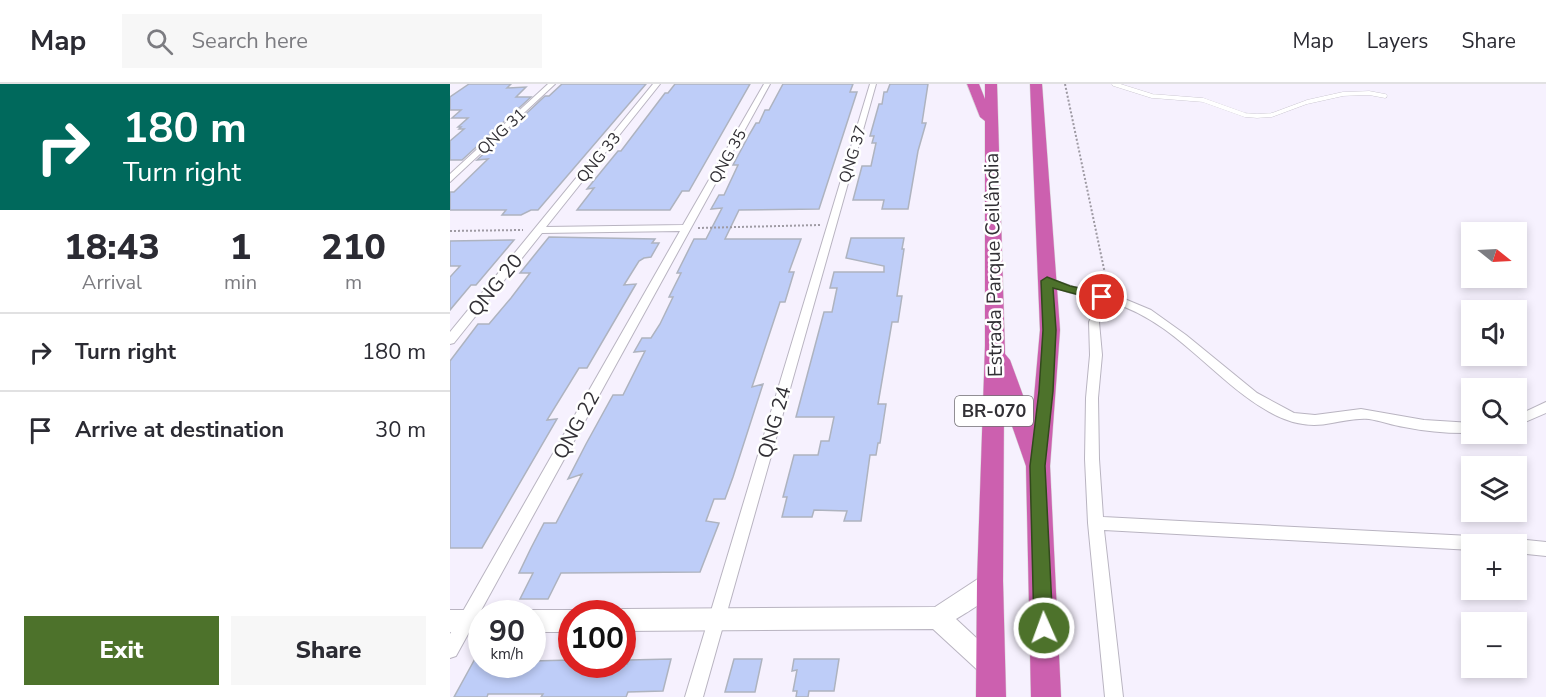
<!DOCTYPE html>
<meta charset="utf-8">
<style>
body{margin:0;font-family:"Nunito Sans",sans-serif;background:#f7f7f7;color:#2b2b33;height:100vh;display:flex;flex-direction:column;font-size:22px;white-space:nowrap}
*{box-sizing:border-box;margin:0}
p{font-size:20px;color:#7c7c81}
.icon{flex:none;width:33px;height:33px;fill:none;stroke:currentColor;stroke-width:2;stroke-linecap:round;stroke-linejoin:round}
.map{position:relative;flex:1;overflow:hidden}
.side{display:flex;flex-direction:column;background:#fff;width:450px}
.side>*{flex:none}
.guide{background:#00695c;color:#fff;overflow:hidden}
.needle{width:39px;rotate:108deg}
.tools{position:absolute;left:1011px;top:138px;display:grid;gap:12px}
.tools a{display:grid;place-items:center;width:66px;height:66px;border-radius:0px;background:#fff;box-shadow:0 3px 9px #0003;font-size:30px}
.speed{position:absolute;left:18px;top:516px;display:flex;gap:12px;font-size:30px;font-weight:700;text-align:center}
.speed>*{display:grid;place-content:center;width:78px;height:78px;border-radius:50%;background:#fff;box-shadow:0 3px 9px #0003;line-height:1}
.speed small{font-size:15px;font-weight:400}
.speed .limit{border:9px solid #d22;background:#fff;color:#111}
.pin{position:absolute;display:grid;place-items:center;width:51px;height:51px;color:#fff;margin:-26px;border:3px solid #fff;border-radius:50%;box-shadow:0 2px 6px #0007}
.me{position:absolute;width:66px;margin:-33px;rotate:358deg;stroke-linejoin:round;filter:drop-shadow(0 0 4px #0008)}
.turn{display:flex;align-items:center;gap:21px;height:126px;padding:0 24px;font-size:27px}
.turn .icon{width:78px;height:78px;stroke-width:2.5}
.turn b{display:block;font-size:42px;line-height:51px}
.eta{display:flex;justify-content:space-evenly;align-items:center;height:102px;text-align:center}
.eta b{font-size:36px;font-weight:800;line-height:42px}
.button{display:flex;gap:12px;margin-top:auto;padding:12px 24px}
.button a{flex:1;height:69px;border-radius:0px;background:#4d722b;color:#fff;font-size:24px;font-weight:800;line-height:69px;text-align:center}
.button a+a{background:#f7f7f7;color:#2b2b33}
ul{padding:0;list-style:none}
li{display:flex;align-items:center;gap:18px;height:78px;padding:0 24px;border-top:2px solid #e1e1e2}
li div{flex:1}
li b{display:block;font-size:22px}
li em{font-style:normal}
header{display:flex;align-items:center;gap:36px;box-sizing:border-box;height:84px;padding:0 30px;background:#fff;border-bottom:2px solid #e1e1e2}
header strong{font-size:28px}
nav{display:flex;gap:33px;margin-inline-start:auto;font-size:21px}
.search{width:420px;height:54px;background:#f7f7f7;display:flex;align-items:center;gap:15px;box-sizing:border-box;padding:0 21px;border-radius:0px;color:#7c7c81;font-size:22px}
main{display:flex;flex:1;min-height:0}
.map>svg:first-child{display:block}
.building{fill:#becdf8;stroke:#aeb3bf;stroke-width:1.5}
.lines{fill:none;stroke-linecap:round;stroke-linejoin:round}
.lane-casing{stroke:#b9b4c1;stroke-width:4.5}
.street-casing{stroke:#b9b4c1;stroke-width:2}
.secondary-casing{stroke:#b9b4c1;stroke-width:2}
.highway-casing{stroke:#d6d6d7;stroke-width:1}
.path{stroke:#9e9aa3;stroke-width:2;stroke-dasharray:2 2;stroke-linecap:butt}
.lane{stroke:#fff;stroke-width:4}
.street{fill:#fff;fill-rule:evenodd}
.secondary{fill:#fff;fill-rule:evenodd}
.highway{fill:#cc60af;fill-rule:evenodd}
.route{fill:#4d722b;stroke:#324a1c;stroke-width:1.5}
.labels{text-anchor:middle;stroke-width:5;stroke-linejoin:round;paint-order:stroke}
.far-street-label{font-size:16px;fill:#323035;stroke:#fff}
.shield{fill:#fff;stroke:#706e72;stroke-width:1.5}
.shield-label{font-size:18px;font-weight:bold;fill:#323035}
.street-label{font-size:20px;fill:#323035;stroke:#fff}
</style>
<header>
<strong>Map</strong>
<div class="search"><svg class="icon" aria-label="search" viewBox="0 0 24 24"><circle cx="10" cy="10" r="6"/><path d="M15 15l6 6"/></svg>Search here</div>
<nav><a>Map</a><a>Layers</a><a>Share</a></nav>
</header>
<main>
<section class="side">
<div class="guide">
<div class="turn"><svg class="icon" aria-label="right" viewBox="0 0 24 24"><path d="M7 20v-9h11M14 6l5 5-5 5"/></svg><div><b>180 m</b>Turn right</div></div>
</div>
<div class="eta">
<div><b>18:43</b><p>Arrival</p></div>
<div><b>1</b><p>min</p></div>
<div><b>210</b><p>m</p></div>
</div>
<ul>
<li><svg class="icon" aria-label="right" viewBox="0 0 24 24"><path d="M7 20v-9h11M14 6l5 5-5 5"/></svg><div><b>Turn right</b></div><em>180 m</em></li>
<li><svg class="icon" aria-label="arrive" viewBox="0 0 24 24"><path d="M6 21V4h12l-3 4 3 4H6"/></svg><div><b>Arrive at destination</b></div><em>30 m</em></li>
</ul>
<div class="button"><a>Exit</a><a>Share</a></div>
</section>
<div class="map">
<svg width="1096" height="613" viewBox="0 0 1096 613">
<rect width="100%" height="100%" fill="#f6f1fe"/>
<!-- building -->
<path class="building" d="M19,0H61L57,4L76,3L66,13H81L12,76H0V57L14,45H9L11,43H8L18,34H2L11,26H0V13Z
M112,0H196L88,126H81L71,131H52L56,126H0V108H4L38,75L27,76L95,12H99Z
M225,0H300L239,107H232L220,126H127L144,104L137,105L168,67H171L215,9H218Z
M333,0H403L400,8H407L369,125L289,126L275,155H351L339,188H344L335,218H330L302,303L313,300L283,393L275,415H264L256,437L269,439L250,488L111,489L98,515H70L83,489H69L81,464L94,439H106L132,390L118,395L136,360L163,311H173L195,267L184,268L192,254H201L210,240L223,213H219L231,189H227L244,155H256L272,124L261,125L269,111H274L288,81H283L299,51L306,39H309L315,26H319Z
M440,0H478L472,39H476L468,67L458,125H432L434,116H403L412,82H421L426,59H422L424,52H420L429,20H432L434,8H437Z
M99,153L205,155L202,159H209L201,173L194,174L189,177L174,201L186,200L137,284H129L97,336L107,335L32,464H0V277L28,240H39L61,214L80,189H70Z
M401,154H454L452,165H454L447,212H452L448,238H442L428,320H436L430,359H428L426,371H420L411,437H394L397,427L364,426L362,433H332L337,413H333L344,371H368L371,357H379L384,333H346L374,228H382L387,204H380L384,188H434V182L396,174Z
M64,156L26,201H21L0,226V193L10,182H0V157Z
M32,562V580H82V577L122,576V580H177L179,576L221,575L213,607L178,608L176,613H91L93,610H38L37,613H4Z
M284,575H312L305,608H275Z
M344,575H389L384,607H359L358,613H346L347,607H343L347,586L342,587Z"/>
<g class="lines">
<!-- lane casing -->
<g class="lane-casing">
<path id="lane" d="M664,0L702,12L753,16L795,31L807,32L822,31L857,18L893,10L919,9L935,12"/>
</g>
<!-- street casing -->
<g class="street-casing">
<path id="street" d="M98,0H105L0,98V90Z
M203,0H210L96,143L233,141L314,0H320L6,572L0,574V550L230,147L92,149L4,259L0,260V248Z
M420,0H426L253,613H235Z
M597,194L624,203L677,216L701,226L736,251L807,309L844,329L865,331L911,325L974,336L1022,339V349H1014C994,349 974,347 954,343C942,341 931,337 919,335C906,334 894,337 882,339C858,344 838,339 816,326C763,295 724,237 663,219L654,227L649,238L652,271L648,314L649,375L653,433L1040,453L1045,455L1047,460H1022V466L654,446L673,613H655L638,439L635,375L636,314L640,271L639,238L646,222L653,217L618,208L593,199V195Z
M1096,318V329L1066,342V332Z
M1066,455L1096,458V472L1066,469V460H1059L1061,457Z"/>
</g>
<!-- secondary casing -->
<g class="secondary-casing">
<path id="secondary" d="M540,487L547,490L550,497C543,514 521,526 506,535L549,575L552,583L549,591L541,594L533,591L483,545L172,547V530H164L172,525L485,523Z
M0,526H32L40,530H32V548H0Z
M82,526H122L130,530H122V548H82V530H74Z"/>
</g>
<!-- highway casing -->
<g class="highway-casing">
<path id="highway" d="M517,0H529L535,15V0H547L555,270L560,276L582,336L590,246L580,0H592L610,246L600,382L611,613H581L576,382L554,319L553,497L556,613H526L527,497L535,262V37L530,33Z"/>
</g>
<!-- path -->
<path class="path" d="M615,0L658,204
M248,144L370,141
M0,147L73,146"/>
<!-- lane -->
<use href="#lane" class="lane"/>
<!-- street -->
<use href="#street" class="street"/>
<!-- secondary -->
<use href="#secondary" class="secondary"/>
<!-- highway -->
<use href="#highway" class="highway"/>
</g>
<!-- route -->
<path class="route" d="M597,193L620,202L657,210L658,213L652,217L603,204L606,246L603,307L595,382L603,544L600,550L594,553L587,550L584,544L580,382L589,307L593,246L591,197Z"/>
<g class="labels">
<!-- far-street labels -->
<g class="far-street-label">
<text transform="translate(51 47) rotate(-43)" y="6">QNG 31</text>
<text transform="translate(402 70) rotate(-73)" y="6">QNG 37</text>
<text transform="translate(277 72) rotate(-61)" y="6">QNG 35</text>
<text transform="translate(148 73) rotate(-51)" y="6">QNG 33</text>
</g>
<!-- shield labels -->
<rect class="shield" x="505" y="312" width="78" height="30" rx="4.5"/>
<g class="shield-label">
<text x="544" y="333">BR-070</text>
</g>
<!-- street labels -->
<g class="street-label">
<text transform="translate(543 181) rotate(-91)" y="7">Estrada Parque Ceilândia</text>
<text transform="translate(45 201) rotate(-51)" y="7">QNG 20</text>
<text transform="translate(324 338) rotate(-74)" y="7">QNG 24</text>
<text transform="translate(126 341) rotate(-61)" y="7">QNG 22</text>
</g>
</g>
</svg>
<div class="tools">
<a><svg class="needle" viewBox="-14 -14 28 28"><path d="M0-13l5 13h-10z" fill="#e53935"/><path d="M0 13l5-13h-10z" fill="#7c7c81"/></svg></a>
<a><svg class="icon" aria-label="sound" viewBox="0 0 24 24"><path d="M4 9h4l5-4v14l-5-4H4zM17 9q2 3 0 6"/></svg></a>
<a><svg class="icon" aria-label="search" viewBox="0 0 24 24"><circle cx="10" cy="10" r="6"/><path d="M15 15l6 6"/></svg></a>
<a><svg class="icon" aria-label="layers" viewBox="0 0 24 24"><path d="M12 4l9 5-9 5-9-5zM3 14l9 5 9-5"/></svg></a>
<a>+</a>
<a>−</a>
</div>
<div class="speed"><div>90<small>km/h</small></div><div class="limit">100</div></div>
<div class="pin" style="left:652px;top:213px;background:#d93025"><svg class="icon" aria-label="arrive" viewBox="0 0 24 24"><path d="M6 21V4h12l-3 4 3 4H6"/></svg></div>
<svg class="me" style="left:594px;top:544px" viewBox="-20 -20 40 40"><circle r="17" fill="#4d722b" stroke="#fff" stroke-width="3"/><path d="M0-11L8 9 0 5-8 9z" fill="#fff"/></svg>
</div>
</main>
